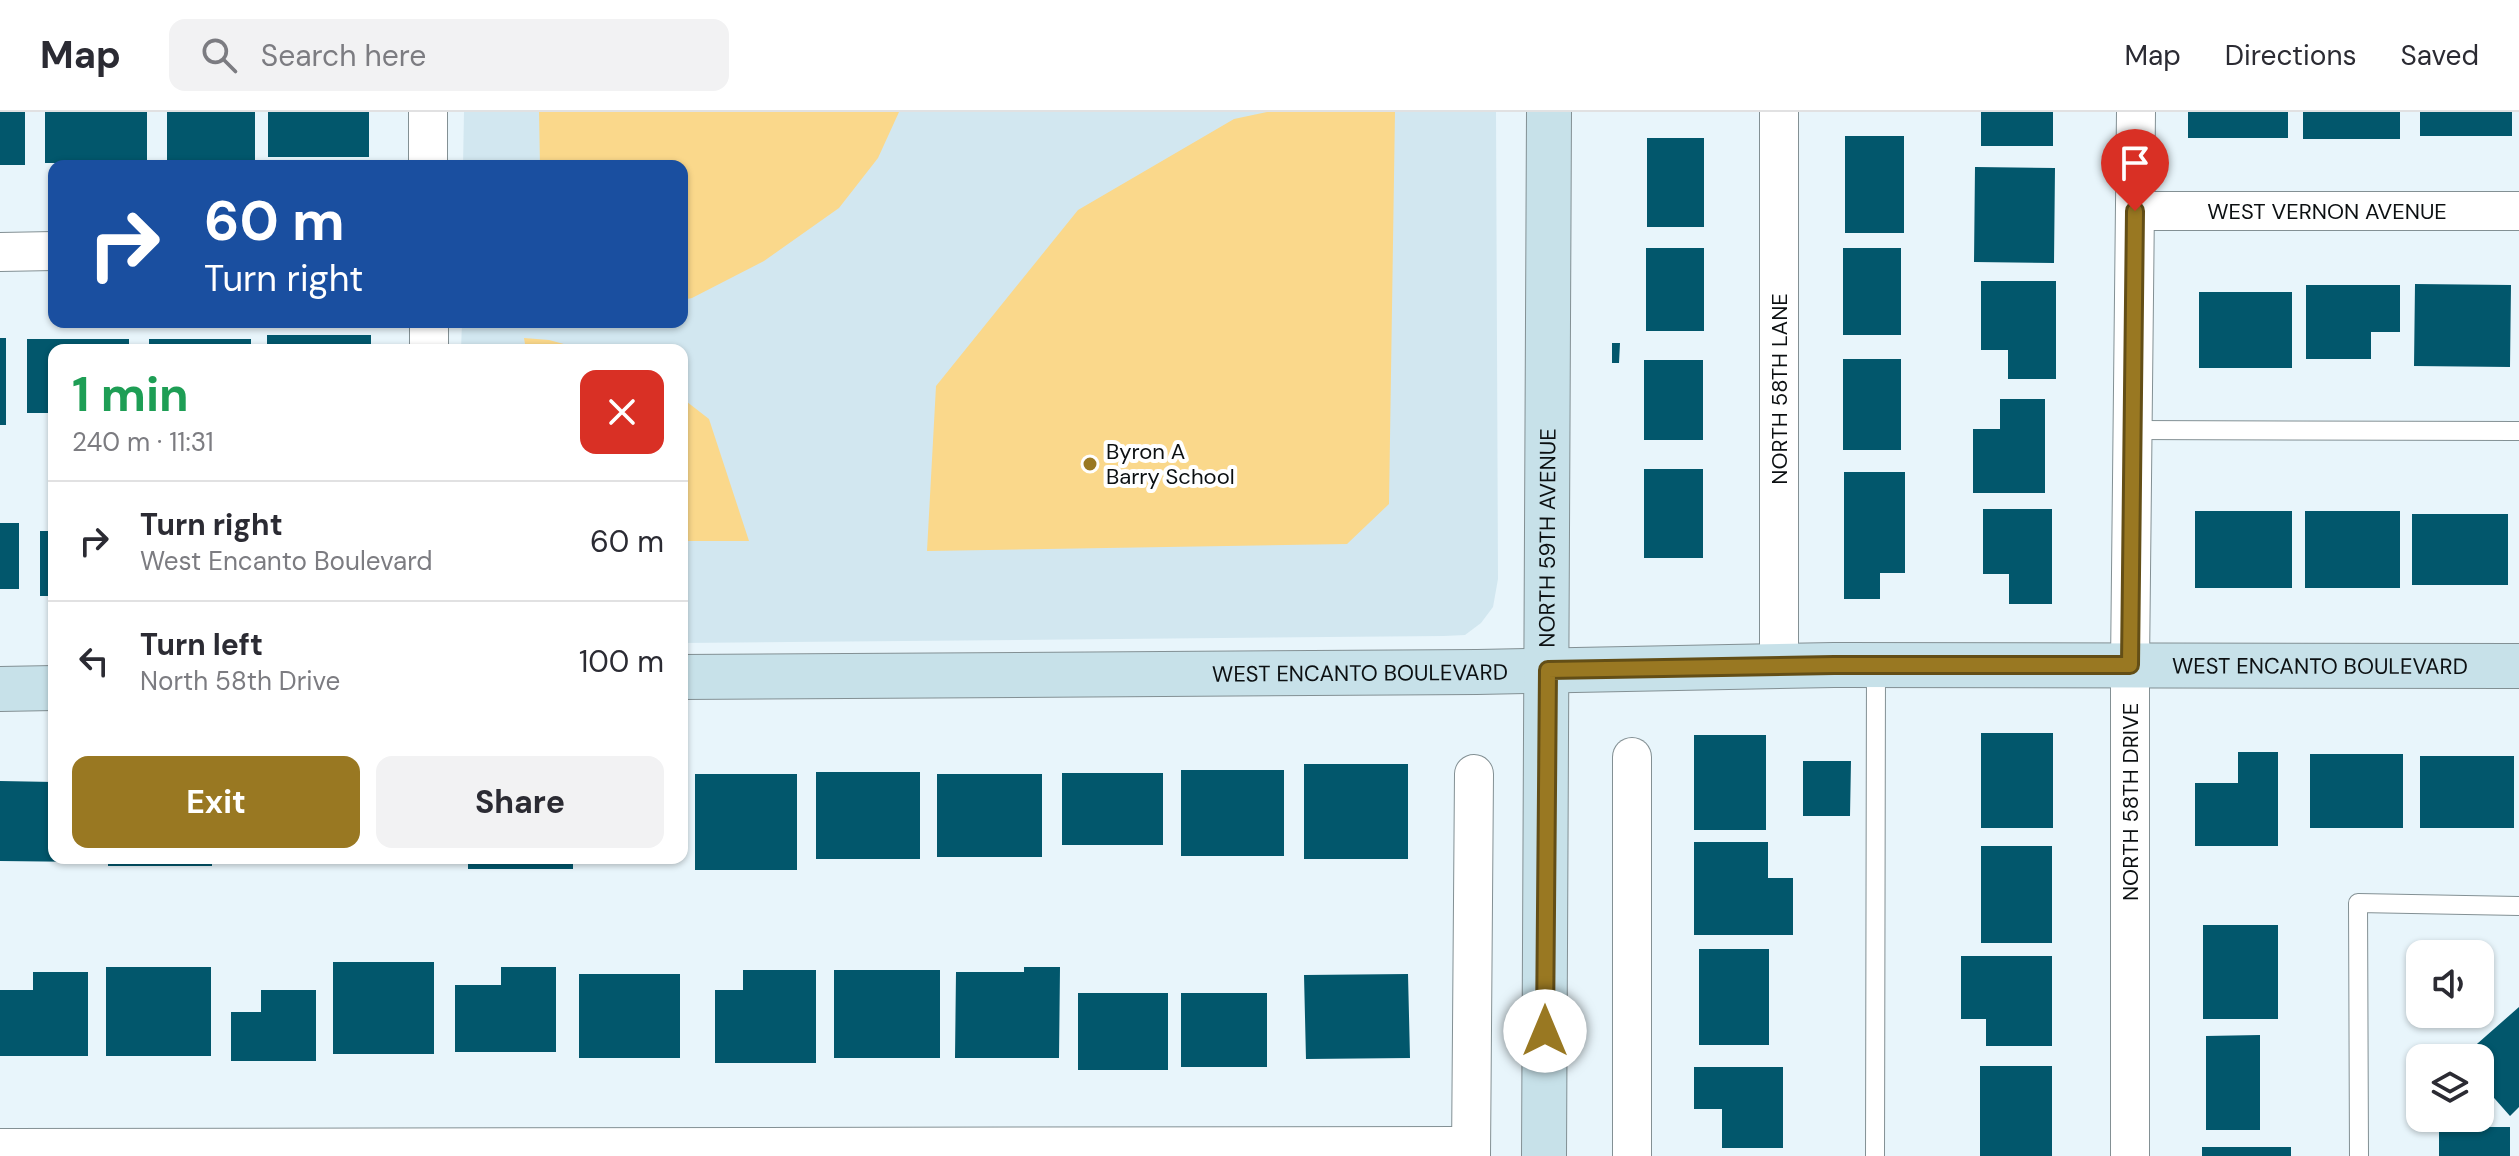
<!DOCTYPE html>
<meta charset="utf-8">
<style>
body{margin:0;font-family:"DM Sans",sans-serif;background:#f2f2f3;color:#2b2b33;height:100vh;display:flex;flex-direction:column;font-size:30px;white-space:nowrap}
*{box-sizing:border-box;margin:0}
p{font-size:26px;color:#7c7c81}
.icon{flex:none;width:44px;height:44px;fill:none;stroke:currentColor;stroke-width:2;stroke-linecap:round;stroke-linejoin:round}
.map{position:relative;flex:1;overflow:hidden}
.panel{position:absolute;left:48px;top:232px;width:640px;height:520px;display:flex;flex-direction:column;background:#fff;border-radius:16px;box-shadow:0 2px 6px #0004}
.panel>*{flex:none}
.hud{position:absolute;left:48px;top:48px;width:640px;height:168px;border-radius:16px;box-shadow:0 2px 6px #0004;background:#1a4fa0;color:#fff;overflow:hidden}
.tools{position:absolute;left:2406px;top:828px;display:grid;gap:16px}
.tools a{display:grid;place-items:center;width:88px;height:88px;border-radius:16px;background:#fff;box-shadow:0 2px 6px #0004;font-size:40px}
.pin{position:absolute;display:grid;place-items:center;width:68px;height:68px;color:#fff;margin:-82px -34px;border-radius:50% 50% 50% 0;rotate:-45deg;box-shadow:0 0 8px #0007}
.pin .icon{rotate:45deg}
.me{position:absolute;width:88px;margin:-44px;rotate:0deg;stroke-linejoin:round;filter:drop-shadow(0 0 6px #0008)}
.turn{display:flex;align-items:center;gap:28px;height:168px;padding:0 24px;font-size:36px}
.turn .icon{width:104px;height:104px;stroke-width:2.5}
.turn b{display:block;font-size:56px;line-height:68px}
.round{display:grid;place-items:center;flex:none;width:84px;height:84px;border-radius:16px;background:#f2f2f3}
.summary{display:flex;align-items:center;justify-content:space-between;height:136px;padding:0 24px}
h1{font-size:48px;font-weight:700;line-height:60px;color:#1e9e55}
.primary-button{display:flex;gap:16px;margin-top:auto;padding:16px 24px}
.primary-button a{flex:1;height:92px;border-radius:16px;background:#997822;color:#fff;font-size:32px;font-weight:700;line-height:92px;text-align:center}
.primary-button a+a{background:#f2f2f3;color:#2b2b33}
ul{padding:0;list-style:none}
li{display:flex;align-items:center;gap:24px;height:120px;padding:0 24px;border-top:2px solid #e1e1e2}
li div{flex:1}
li b{display:block;font-size:30px}
li em{font-style:normal}
header{display:flex;align-items:center;gap:48px;box-sizing:border-box;height:112px;padding:0 40px;background:#fff;border-bottom:2px solid #e1e1e2}
header strong{font-size:38px}
nav{display:flex;gap:44px;margin-inline-start:auto;font-size:28px}
.search{width:560px;height:72px;background:#f2f2f3;display:flex;align-items:center;gap:20px;box-sizing:border-box;padding:0 28px;border-radius:16px;color:#7c7c81;font-size:30px}
.map>svg:first-child{display:block}
.built{fill:#d2e7f0}
.green{fill:#fad88b}
.building{fill:#02576c}
.lines{fill:none;stroke-linecap:round;stroke-linejoin:round}
.lane-casing{stroke:#839094;stroke-width:20}
.street-casing{stroke:#839094;stroke-width:40}
.secondary-casing{stroke:#839094;stroke-width:46}
.lane{stroke:#fff;stroke-width:18}
.street{stroke:#fff;stroke-width:38}
.secondary{stroke:#c7e1e9;stroke-width:44}
.route-casing{stroke:#634e16;stroke-width:20}
.route{stroke:#997822;stroke-width:14}
.poi-dot{fill:#997822;stroke:#fff;stroke-width:3}
.labels{text-anchor:middle;stroke-width:8;stroke-linejoin:round;paint-order:stroke}
.street-label{font-size:22px;fill:#0c1012;stroke:#fff}
.poi-label{font-size:22px;fill:#0c1012;stroke:#fff;text-anchor:start}
</style>
<header>
<strong>Map</strong>
<div class="search"><svg class="icon" aria-label="search" viewBox="0 0 24 24"><circle cx="10" cy="10" r="6"/><path d="M15 15l6 6"/></svg>Search here</div>
<nav><a>Map</a><a>Directions</a><a>Saved</a></nav>
</header>
<div class="map">
<svg width="2519" height="1044" viewBox="0 0 2519 1044">
<rect width="100%" height="100%" fill="#e8f5fb"/>
<!-- built -->
<path class="built" d="M464,0H1496L1498,467L1493,495L1481,511L1465,523L1444,524L682,531V238H461L462,210H682V54H463Z"/>
<!-- green -->
<path class="green" d="M539,0H899L878,46L839,96L764,149L692,186L682,188V54H540Z
M1267,0H1395L1389,392L1347,432L927,439L936,274L1078,98L1234,7Z
M524,226L549,228L586,238H526Z
M682,286L709,307L749,429H682Z"/>
<!-- building -->
<path class="building" d="M0,0H25V53H0Z
M45,0H147V51H45Z
M167,0H255V54H167Z
M268,0H369V45H268Z
M1981,0H2053V34H1981Z
M2188,0H2288V26H2188Z
M2303,0H2400V27H2303Z
M2420,0H2512V24H2420Z
M1845,24H1904V121H1845Z
M1647,26H1704V115H1647Z
M1975,55L2055,56L2054,151L1974,150Z
M1646,136H1704V219H1646Z
M1843,136H1901V223H1843Z
M1981,169H2056V267H2008V238H1981Z
M2415,172L2511,173L2510,255L2414,254Z
M2306,173H2400V220H2371V247H2306Z
M2199,180H2292V256H2199Z
M267,223H371V238H267Z
M0,226H6V313H0Z
M27,227H129V238H54V301H27Z
M149,227H251V238H149Z
M1612,231H1620L1619,251H1612Z
M1843,247H1901V338H1843Z
M1644,248H1703V328H1644Z
M2000,287H2045V381H1973V317H2000Z
M1644,357H1703V446H1644Z
M1844,360H1905V461H1880V487H1844Z
M1983,397H2052V492H2009V462H1983Z
M2195,399H2292V476H2195Z
M2305,399H2400V476H2305Z
M2412,402H2508V473H2412Z
M0,411H19V477H0Z
M40,419H54V484H40Z
M1981,621H2053V716H1981Z
M1694,623H1766V718H1694Z
M2238,640H2278V734H2195V671H2238Z
M2310,642H2403V716H2310Z
M2420,644H2514V716H2420Z
M1803,649H1851L1850,704H1803Z
M1304,652H1408V747H1304Z
M1181,658H1284V744H1181Z
M816,660H920V747H816Z
M1062,661H1163V733H1062Z
M695,662H797V758H695Z
M937,662H1042V745H937Z
M0,669L54,670V746H89V750L0,749Z
M1694,730H1768V766H1793V823H1694Z
M1981,734H2052V831H1981Z
M108,746H212V754H108Z
M231,746H287V752H231Z
M347,746H449V752L347,750Z
M468,746H573V757H468Z
M2203,813H2278V907H2203Z
M1699,837H1769V933H1699Z
M1961,844H2052V934H1986V907H1961Z
M333,850H434V942H333Z
M106,855H211V944H106Z
M501,855H556V940H455V873H501Z
M1024,855H1060L1059,946H955L956,860H1024Z
M743,858H816V951H715V878H743Z
M834,858H940V946H834Z
M33,860H88V944H0V878H33Z
M579,862H680V946H579Z
M1408,862L1410,946L1306,947L1304,863Z
M261,878H316V949H231V900H261Z
M1078,881H1168V958H1078Z
M1181,881H1267V955H1181Z
M2519,895V995L2510,1004L2480,970V946H2461Z
M2260,923V1018H2206V924Z
M1980,954H2052V1044H1980Z
M1694,955H1783V1036H1722V997H1694Z
M2439,1015H2510V1044H2439Z
M2202,1035H2291V1044H2202Z"/>
<g class="lines">
<!-- lane casing -->
<g class="lane-casing">
<path id="lane" d="M2132,318L2519,319
M1875,1044L1876,553
M2359,1044L2358,791L2519,794"/>
</g>
<!-- street casing -->
<g class="street-casing">
<g id="street">
<path d="M428,0V54"/>
<path id="s1" d="M2135,99H2519"/>
<path d="M0,140L54,139"/>
<path d="M429,210V238"/>
<path d="M1779,554V0"/>
<path d="M0,1036L1471,1034"/>
<path d="M1471,1044L1474,662"/>
<path d="M1632,1044V645"/>
<path d="M2130,1044V553L2136,0"/>
</g>
</g>
<!-- secondary casing -->
<g class="secondary-casing">
<g id="secondary">
<path id="s2" d="M682,565L1477,560L1834,553L2519,554"/>
<path d="M0,577L54,576"/>
<path id="s3" d="M1544,1044L1549,0"/>
</g>
</g>
<!-- lane -->
<use href="#lane" class="lane"/>
<!-- street -->
<use href="#street" class="street"/>
<!-- secondary -->
<use href="#secondary" class="secondary"/>
</g>
<g class="lines">
<!-- route casing -->
<g class="route-casing">
<path id="route" d="M1545,919L1548,558L1834,553H2130L2135,99"/>
</g>
<!-- route -->
<use href="#route" class="route"/>
</g>
<!-- markers -->
<circle class="poi-dot" cx="1090" cy="352" r="8"/>
<g class="labels">
<!-- street labels -->
<g class="street-label">
<text dy="8" stroke="none"><textPath href="#s1" startOffset="192">WEST VERNON AVENUE</textPath></text>
<text transform="translate(1779 277) rotate(-90)" y="8">NORTH 58TH LANE</text>
<text dy="8" stroke="none"><textPath href="#s3" startOffset="618">NORTH 59TH AVENUE</textPath></text>
<text dy="8" stroke="none"><textPath href="#s2" startOffset="1638">WEST ENCANTO BOULEVARD</textPath></text>
<text dy="8" stroke="none"><textPath href="#s2" startOffset="678">WEST ENCANTO BOULEVARD</textPath></text>
<text transform="translate(2130 690) rotate(-90)" y="8">NORTH 58TH DRIVE</text>
</g>
<!-- poi labels -->
<g class="poi-label">
<text x="1106" y="347">Byron A<tspan x="1106" dy="25">Barry School</tspan></text>
</g>
</g>
</svg>
<div class="tools">
<a><svg class="icon" aria-label="sound" viewBox="0 0 24 24"><path d="M4 9h4l5-4v14l-5-4H4zM17 9q2 3 0 6"/></svg></a>
<a><svg class="icon" aria-label="layers" viewBox="0 0 24 24"><path d="M12 4l9 5-9 5-9-5zM3 14l9 5 9-5"/></svg></a>
</div>
<div class="pin" style="left:2135px;top:99px;background:#d93025"><svg class="icon" aria-label="arrive" viewBox="0 0 24 24"><path d="M6 21V4h12l-3 4 3 4H6"/></svg></div>
<svg class="me" style="left:1545px;top:919px" viewBox="-20 -20 40 40"><circle r="19" fill="#fff"/><path d="M0-13L10 11 0 6-10 11z" fill="#997822"/></svg>
<div class="hud">
<div class="turn"><svg class="icon" aria-label="right" viewBox="0 0 24 24"><path d="M7 20v-9h11M14 6l5 5-5 5"/></svg><div><b>60 m</b>Turn right</div></div>
</div>
<section class="panel">
<div class="summary"><div><h1>1 min</h1><p>240 m · 11:31</p></div><a class="round" style="background:#d93025;color:#fff"><svg class="icon" aria-label="close" viewBox="0 0 24 24"><path d="M6 6l12 12M18 6L6 18"/></svg></a></div>
<ul>
<li><svg class="icon" aria-label="right" viewBox="0 0 24 24"><path d="M7 20v-9h11M14 6l5 5-5 5"/></svg><div><b>Turn right</b><p>West Encanto Boulevard</p></div><em>60 m</em></li>
<li><svg class="icon" aria-label="left" viewBox="0 0 24 24"><path d="M17 20v-9H6M10 6l-5 5 5 5"/></svg><div><b>Turn left</b><p>North 58th Drive</p></div><em>100 m</em></li>
</ul>
<div class="primary-button"><a>Exit</a><a>Share</a></div>
</section>
</div>
